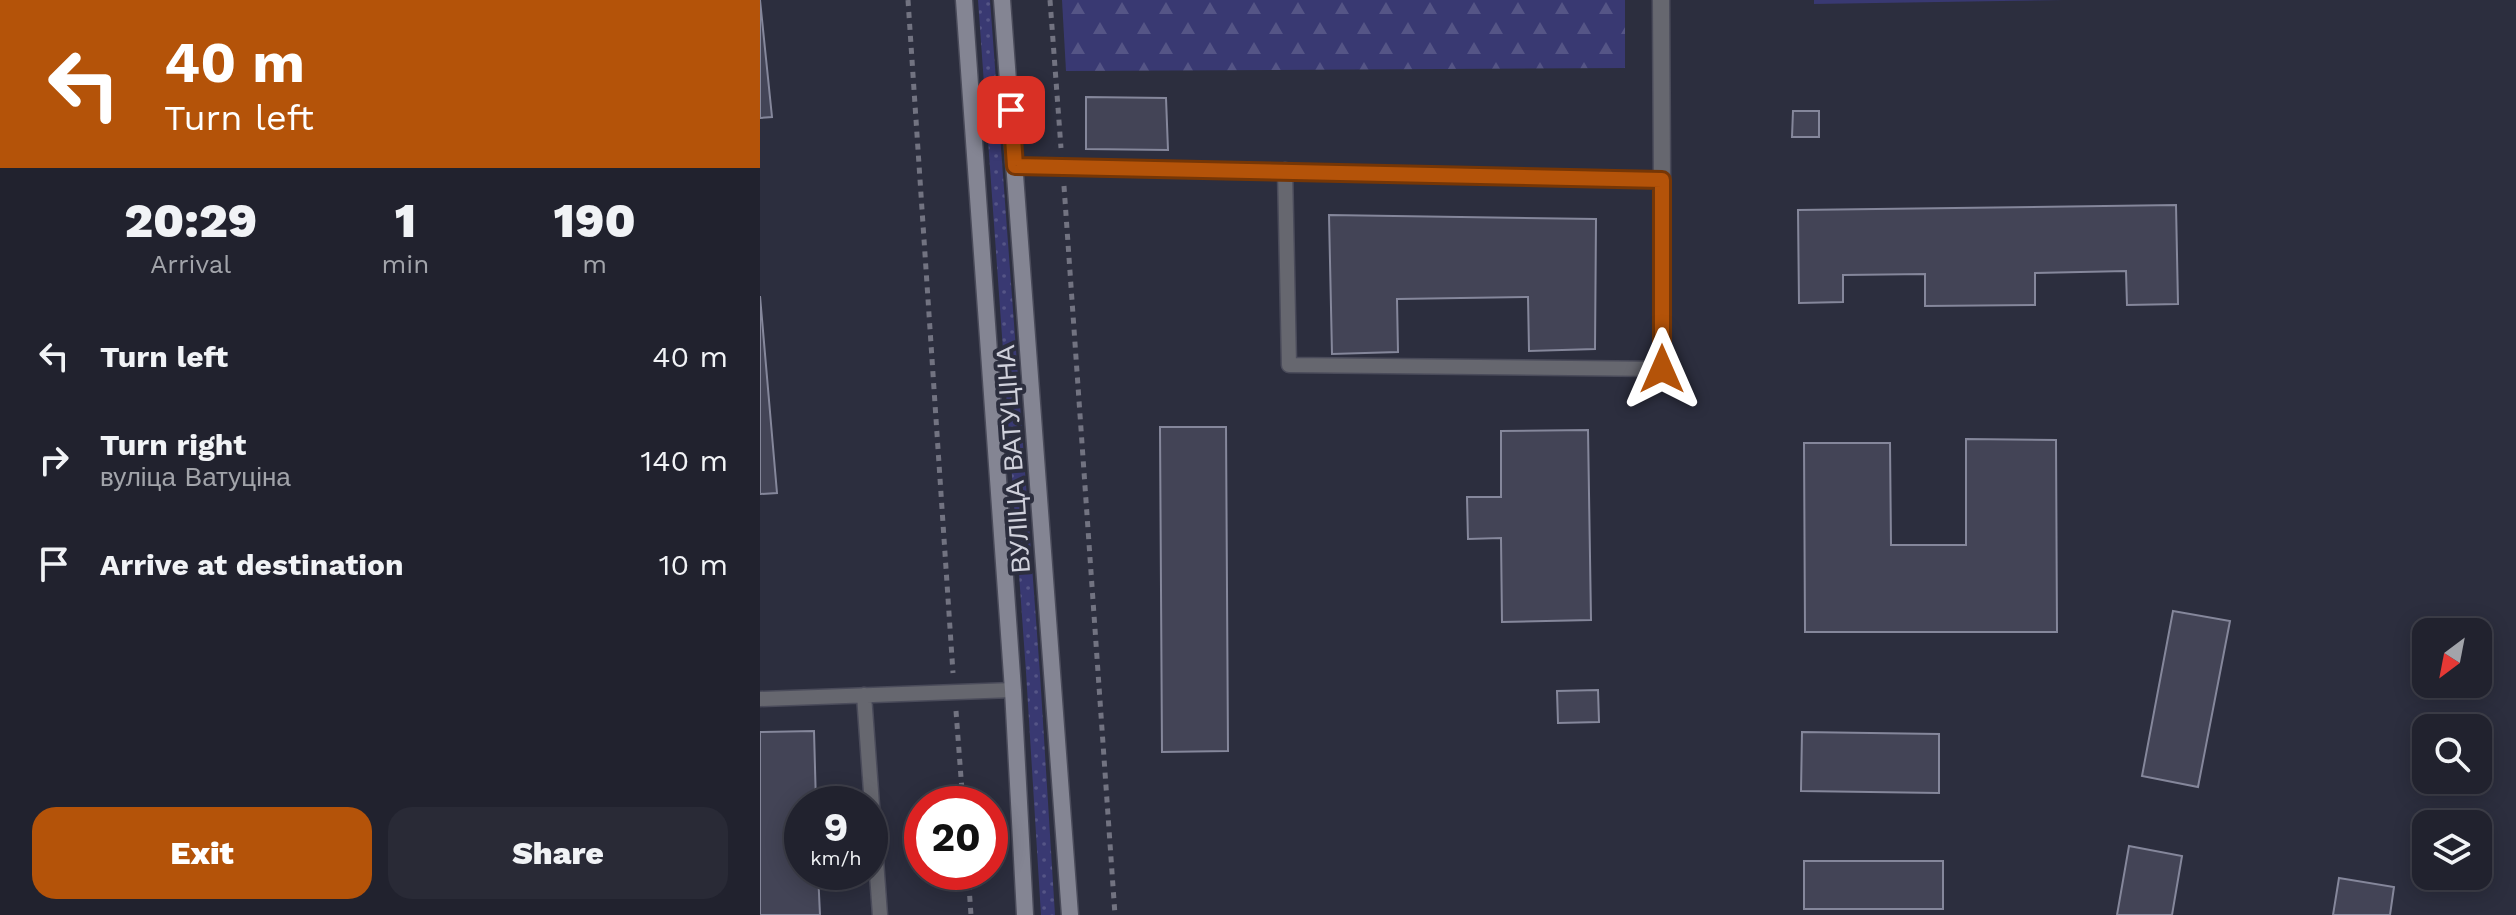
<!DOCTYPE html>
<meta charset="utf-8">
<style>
body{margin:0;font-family:"Work Sans",sans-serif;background:#292a36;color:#f1f3f6;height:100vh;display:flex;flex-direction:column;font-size:30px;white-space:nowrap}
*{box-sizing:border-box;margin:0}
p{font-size:26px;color:#a2a4aa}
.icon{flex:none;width:44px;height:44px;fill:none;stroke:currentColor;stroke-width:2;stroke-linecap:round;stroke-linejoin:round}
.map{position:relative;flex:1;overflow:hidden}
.side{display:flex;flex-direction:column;background:#21222e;width:760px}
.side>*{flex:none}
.guide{background:#b45309;color:#fff;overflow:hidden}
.needle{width:52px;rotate:212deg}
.fabs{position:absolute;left:1652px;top:618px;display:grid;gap:16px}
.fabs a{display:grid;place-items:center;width:80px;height:80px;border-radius:16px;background:#21222e;box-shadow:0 4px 20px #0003,0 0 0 2px #3e3f4a;font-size:40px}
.speed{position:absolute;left:24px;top:786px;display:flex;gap:16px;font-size:40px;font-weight:700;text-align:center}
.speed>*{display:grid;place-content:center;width:104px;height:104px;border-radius:50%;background:#21222e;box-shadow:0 4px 20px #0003,0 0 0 2px #3e3f4a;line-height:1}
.speed small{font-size:20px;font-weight:400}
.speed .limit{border:12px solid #d22;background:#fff;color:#111}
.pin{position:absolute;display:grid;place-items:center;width:68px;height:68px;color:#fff;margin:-34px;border-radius:16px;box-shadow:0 4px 12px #0006}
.me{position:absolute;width:88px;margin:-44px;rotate:0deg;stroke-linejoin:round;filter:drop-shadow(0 0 6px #0008)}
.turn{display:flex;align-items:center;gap:28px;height:168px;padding:0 32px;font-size:36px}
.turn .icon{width:104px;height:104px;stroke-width:2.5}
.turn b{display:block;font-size:56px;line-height:68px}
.eta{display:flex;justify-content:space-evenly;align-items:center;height:136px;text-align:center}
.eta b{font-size:48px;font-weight:800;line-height:56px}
.action{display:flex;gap:16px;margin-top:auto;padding:16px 32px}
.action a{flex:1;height:92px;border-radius:24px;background:#b45309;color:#fff;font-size:32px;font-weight:800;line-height:92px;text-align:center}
.action a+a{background:#292a36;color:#f1f3f6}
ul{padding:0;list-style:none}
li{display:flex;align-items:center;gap:24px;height:104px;padding:0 32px}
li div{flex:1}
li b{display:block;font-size:30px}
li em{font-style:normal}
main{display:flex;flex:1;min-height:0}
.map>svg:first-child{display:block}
.grass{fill:url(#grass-dots)}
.forest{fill:url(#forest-firs)}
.garden{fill:#393972}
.building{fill:#434456;stroke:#85879b;stroke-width:2}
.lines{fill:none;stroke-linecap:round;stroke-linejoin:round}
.lane-casing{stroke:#4a4b5a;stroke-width:17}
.street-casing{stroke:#4a4b5a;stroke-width:19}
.secondary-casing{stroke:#4a4b5a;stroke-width:19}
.path{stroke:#727381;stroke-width:5;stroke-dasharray:6 6;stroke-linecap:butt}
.lane{stroke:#66676f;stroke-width:14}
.street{stroke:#66676f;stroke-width:16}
.secondary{stroke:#848593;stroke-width:16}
.route-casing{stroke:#753606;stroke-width:20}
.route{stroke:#b45309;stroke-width:14}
.labels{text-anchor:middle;stroke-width:8;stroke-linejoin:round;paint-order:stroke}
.street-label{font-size:26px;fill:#d0d1dc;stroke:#2c2e3e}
</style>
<main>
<section class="side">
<div class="guide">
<div class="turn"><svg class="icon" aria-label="left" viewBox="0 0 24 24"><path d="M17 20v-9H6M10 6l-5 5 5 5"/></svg><div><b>40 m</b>Turn left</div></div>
</div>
<div class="eta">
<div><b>20:29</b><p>Arrival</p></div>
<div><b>1</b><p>min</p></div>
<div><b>190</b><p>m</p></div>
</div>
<ul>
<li><svg class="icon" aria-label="left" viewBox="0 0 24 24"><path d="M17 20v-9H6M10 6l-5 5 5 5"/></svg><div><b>Turn left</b></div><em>40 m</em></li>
<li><svg class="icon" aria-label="right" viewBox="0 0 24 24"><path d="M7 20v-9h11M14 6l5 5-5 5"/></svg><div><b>Turn right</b><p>вуліца Ватуціна</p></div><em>140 m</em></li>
<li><svg class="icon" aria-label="arrive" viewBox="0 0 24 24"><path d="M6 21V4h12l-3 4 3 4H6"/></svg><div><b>Arrive at destination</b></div><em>10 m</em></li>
</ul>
<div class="action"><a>Exit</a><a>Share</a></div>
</section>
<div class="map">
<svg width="1756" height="915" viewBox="0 0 1756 915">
<defs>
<pattern id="grass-dots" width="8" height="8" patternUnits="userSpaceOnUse" patternTransform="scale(2)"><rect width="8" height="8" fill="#393972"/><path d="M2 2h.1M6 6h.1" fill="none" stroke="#555586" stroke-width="1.8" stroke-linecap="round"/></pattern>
<pattern id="forest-firs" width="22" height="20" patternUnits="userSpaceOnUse" patternTransform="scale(2)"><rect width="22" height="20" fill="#393972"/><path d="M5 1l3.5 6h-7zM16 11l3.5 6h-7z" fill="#555586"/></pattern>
</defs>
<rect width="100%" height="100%" fill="#2c2e3e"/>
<!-- grass -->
<path class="grass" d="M218,0H230L280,674L295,915H281L266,672Z"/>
<!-- forest -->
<path class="forest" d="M302,0H865V68L306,71Z"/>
<!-- garden -->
<path class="garden" d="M1054,0H1304L1054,4Z"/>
<!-- building -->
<path class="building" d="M0,0L12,117L0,118Z
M326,97L406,98L408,150L326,149Z
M1033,111H1059V137H1032Z
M1416,205L1418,304L1367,305L1366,271L1275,273V305L1165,306V274L1083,275V302L1039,303L1038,210Z
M569,215L836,219L835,349L769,351L768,297L637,299L638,352L572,354Z
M0,296L17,493L0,494Z
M400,427H466L468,751L402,752Z
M828,430L831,620L742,622L741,538L708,539L707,497H741V431Z
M1206,439L1296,440L1297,632H1045L1044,443H1130L1131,545H1206Z
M1413,611L1470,621L1438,787L1382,776Z
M838,690L839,722L798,723L797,691Z
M54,731L56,804H42V872H58L60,915H0V732Z
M1042,732L1179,734V793L1041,791Z
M1369,846L1422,856L1412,915H1357Z
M1044,861H1183V909H1044Z
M1579,878L1634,887L1630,915H1573Z"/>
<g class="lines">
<!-- lane casing -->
<g class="lane-casing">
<path id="lane" d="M255,166L902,180V369L529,365L525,170
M104,695L120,915
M0,699L253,690"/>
</g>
<!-- street casing -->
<g class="street-casing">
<path id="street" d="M901,0L902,180"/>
</g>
<!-- secondary casing -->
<g class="secondary-casing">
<path id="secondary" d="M204,0L253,690L265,915
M242,0L310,915"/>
</g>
<!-- path -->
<path class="path" d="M148,0L193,673
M290,0L301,148
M304,186L355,915
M196,711L203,804
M208,872L211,915"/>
<!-- lane -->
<use href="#lane" class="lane"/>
<!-- street -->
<use href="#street" class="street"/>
<!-- secondary -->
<use href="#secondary" class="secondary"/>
</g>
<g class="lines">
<!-- route casing -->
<g class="route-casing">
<path id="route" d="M251,110L255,166L902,180V369"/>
</g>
<!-- route -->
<use href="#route" class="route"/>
</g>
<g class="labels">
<!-- street labels -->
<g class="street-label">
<text transform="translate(253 459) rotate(-94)" y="9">ВУЛІЦА ВАТУЦІНА</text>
</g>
</g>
</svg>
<div class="fabs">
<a><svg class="needle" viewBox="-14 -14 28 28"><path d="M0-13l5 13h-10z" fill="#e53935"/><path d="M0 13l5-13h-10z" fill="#a2a4aa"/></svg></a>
<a><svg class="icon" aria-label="search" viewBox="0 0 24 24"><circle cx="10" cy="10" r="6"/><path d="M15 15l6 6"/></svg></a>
<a><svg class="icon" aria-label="layers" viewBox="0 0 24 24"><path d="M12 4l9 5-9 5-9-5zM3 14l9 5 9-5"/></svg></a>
</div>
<div class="speed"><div>9<small>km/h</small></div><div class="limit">20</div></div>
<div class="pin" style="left:251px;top:110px;background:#d93025"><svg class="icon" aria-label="arrive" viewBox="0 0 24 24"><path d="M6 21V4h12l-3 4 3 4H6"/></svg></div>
<svg class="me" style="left:902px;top:369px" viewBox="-20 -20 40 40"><path d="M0-17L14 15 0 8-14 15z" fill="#b45309" stroke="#fff" stroke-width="4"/></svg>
</div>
</main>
